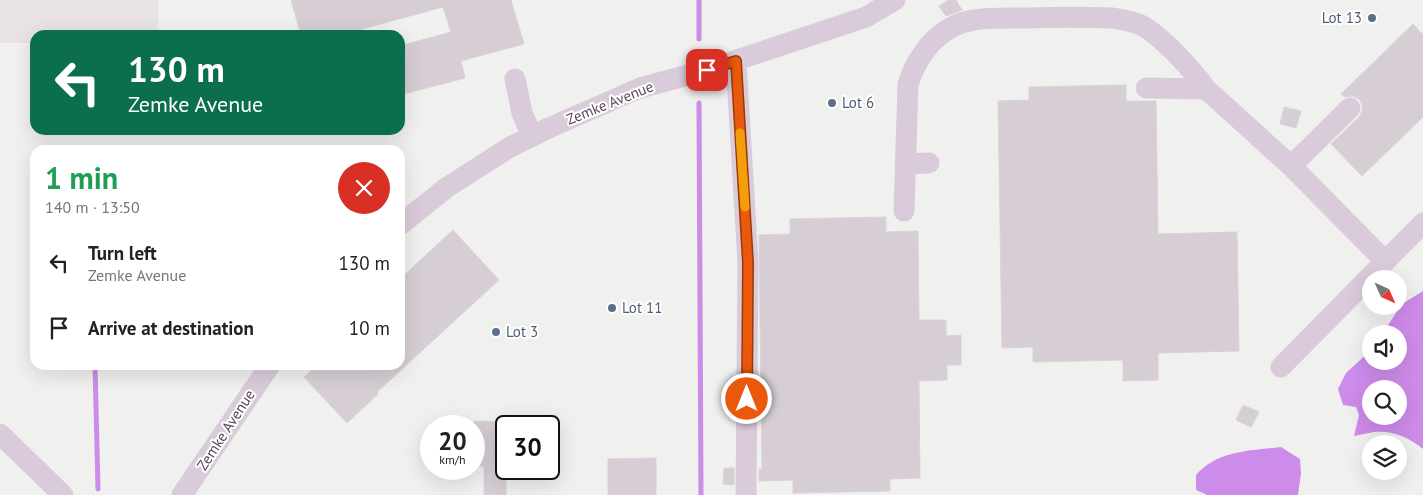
<!DOCTYPE html>
<meta charset="utf-8">
<style>
body{margin:0;font-family:"PT Sans",sans-serif;background:#f2f2f2;color:#222;height:100vh;display:flex;flex-direction:column;font-size:19px;white-space:nowrap}
*{box-sizing:border-box;margin:0}
p{font-size:16px;color:#767676}
.icon{flex:none;width:28px;height:28px;fill:none;stroke:currentColor;stroke-width:2;stroke-linecap:round;stroke-linejoin:round}
.map{position:relative;flex:1;overflow:hidden}
.panel{position:absolute;left:30px;top:145px;width:375px;height:225px;display:flex;flex-direction:column;background:#fff;border-radius:15px;box-shadow:0 5px 20px #0002}
.panel>*{flex:none}
.top-card{position:absolute;left:30px;top:30px;width:375px;height:105px;border-radius:15px;box-shadow:0 5px 20px #0002;background:#0b6e4f;color:#fff;overflow:hidden}
.needle{width:32px;rotate:135deg}
.fabs{position:absolute;left:1362px;top:270px;display:grid;gap:10px}
.fabs a{display:grid;place-items:center;width:45px;height:45px;border-radius:50%;background:#fff;box-shadow:0 5px 20px #0002;font-size:25px}
.speed{position:absolute;left:420px;top:415px;display:flex;gap:10px;font-size:25px;font-weight:700;text-align:center}
.speed>*{display:grid;place-content:center;width:65px;height:65px;border-radius:50%;background:#fff;box-shadow:0 5px 20px #0002;line-height:1}
.speed small{font-size:12px;font-weight:400}
.speed .limit{border:2px solid #111;border-radius:8px;background:#fff;color:#111}
.pin{position:absolute;display:grid;place-items:center;width:42px;height:42px;color:#fff;margin:-21px;border-radius:10px;box-shadow:0 2px 8px #0006}
.me{position:absolute;width:55px;margin:-28px;rotate:0deg;stroke-linejoin:round;filter:drop-shadow(0 0 4px #0008)}
.turn{display:flex;align-items:center;gap:18px;height:105px;padding:0 15px;font-size:22px}
.turn .icon{width:65px;height:65px;stroke-width:2.5}
.turn b{display:block;font-size:35px;line-height:42px}
.round{display:grid;place-items:center;flex:none;width:52px;height:52px;border-radius:26px;background:#f2f2f2}
.headline{display:flex;align-items:center;justify-content:space-between;height:85px;padding:0 15px}
h1{font-size:30px;font-weight:600;line-height:38px;color:#1e9e55}
ul{padding:0;list-style:none}
li{display:flex;align-items:center;gap:15px;height:65px;padding:0 15px}
li div{flex:1}
li b{display:block;font-size:19px}
li em{font-style:normal}
.map>svg:first-child{display:block}
.airport{fill:#e9e3e8}
.water{fill:#cd8bea;fill-rule:evenodd}
.lines{fill:none;stroke-linecap:round;stroke-linejoin:round}
.stream{stroke:#cd8bea;stroke-width:5}
.building{fill:#d6ced4;stroke:#dad2d8}
.minor{stroke:#dacbdb;stroke-width:21}
.route-casing{stroke:#983908;stroke-width:12}
.route{stroke:#ea580c;stroke-width:9}
.slow{stroke:#f59e0b;stroke-width:9}
.service-dot{fill:#5c6f8a;stroke:#fff;stroke-width:2}
.labels{text-anchor:middle;stroke-width:4;stroke-linejoin:round;paint-order:stroke}
.service-label{font-size:15px;fill:#4e5e75;stroke:#fff;text-anchor:start}
.street-label{font-size:15px;fill:#5b475b;stroke:#fff}
</style>
<div class="map">
<svg width="1423" height="495" viewBox="0 0 1423 495">
<rect width="100%" height="100%" fill="#f0f1ee"/>
<!-- airport -->
<path class="airport" d="M0,0H158V35H35V43H0Z"/>
<!-- water -->
<path class="water" d="M1423,291V449C1409,437 1392,430 1374,432C1367,433 1361,435 1354,436L1359,415L1356,407L1343,405L1338,389L1346,373L1371,350V361H1399V334H1382L1402,304ZM1371,389H1399V416H1371Z
M1281,447L1300,459L1301,473L1298,495H1207L1196,490V475C1218,450 1250,451 1281,447Z"/>
<g class="lines">
<!-- stream -->
<path class="stream" d="M699,0V39
M699,103L701,495
M95,365L98,489"/>
</g>
<!-- building -->
<path class="building" d="M291,0H511L524,44L461,61L465,78L400,95V46L451,32L443,7L340,35H301Z
M949,0H956L962,10L946,16L939,6Z
M1413,24L1423,35V117L1362,176L1331,144L1359,117L1362,111V104L1359,99L1353,96L1345,97L1341,94Z
M1126,85V101H1156L1158,234L1237,232L1239,351L1158,353V380L1123,381V360L1033,362V347L1002,348L998,101L1029,100V87Z
M1284,107L1301,111L1296,128L1280,124Z
M886,217V232L918,231L919,320H946V336L961,335V365H947V380L919,381L920,478L890,479V491L793,493V480L759,481V469H762L759,235L790,234V219Z
M453,230L499,280L377,392L378,394L347,423L304,377L318,365H400V279Z
M1243,405L1259,412L1251,427L1236,420Z
M474,421L506,422V495H484V466H474Z
M656,458V495H608V459Z
M724,468H734V485L723,484Z"/>
<g class="lines">
<!-- minor -->
<path class="minor" d="M736,61L748,263L746,495
M515,79L522,113L532,136
M1146,88L1206,89
M905,164L929,163
M1291,166L1350,108
M904,211L908,84C918,53 940,25 974,20C991,17 1010,18 1028,18C1056,17 1084,17 1113,18C1123,20 1133,21 1143,26C1162,37 1193,70 1206,89L1291,166L1385,261
M400,225L446,188L510,147L551,127L640,88L707,70L866,17L895,0
M1281,367L1423,223
M0,434L63,495
M182,495L270,365"/>
</g>
<g class="lines">
<!-- route casing -->
<g class="route-casing">
<path id="route" d="M707,70L736,61L748,263L747,399"/>
</g>
<!-- route -->
<use href="#route" class="route"/>
<!-- slow -->
<path class="slow" d="M740,133L745,207"/>
</g>
<!-- markers -->
<g class="service-dot">
<circle cx="1372" cy="18" r="5"/>
<circle cx="832" cy="103" r="5"/>
<circle cx="612" cy="308" r="5"/>
<circle cx="496" cy="332" r="5"/>
</g>
<g class="labels">
<!-- service labels -->
<g class="service-label">
<text x="1362" y="23" text-anchor="end">Lot 13</text>
<text x="842" y="108">Lot 6</text>
<text x="622" y="313">Lot 11</text>
<text x="506" y="337">Lot 3</text>
</g>
<!-- street labels -->
<g class="street-label">
<text transform="translate(610 103) rotate(-22)" y="5">Zemke Avenue</text>
<text transform="translate(226 430) rotate(-57)" y="5">Zemke Avenue</text>
</g>
</g>
</svg>
<div class="fabs">
<a><svg class="needle" viewBox="-14 -14 28 28"><path d="M0-13l5 13h-10z" fill="#e53935"/><path d="M0 13l5-13h-10z" fill="#767676"/></svg></a>
<a><svg class="icon" aria-label="sound" viewBox="0 0 24 24"><path d="M4 9h4l5-4v14l-5-4H4zM17 9q2 3 0 6"/></svg></a>
<a><svg class="icon" aria-label="search" viewBox="0 0 24 24"><circle cx="10" cy="10" r="6"/><path d="M15 15l6 6"/></svg></a>
<a><svg class="icon" aria-label="layers" viewBox="0 0 24 24"><path d="M12 4l9 5-9 5-9-5zM3 14l9 5 9-5"/></svg></a>
</div>
<div class="speed"><div>20<small>km/h</small></div><div class="limit">30</div></div>
<div class="pin" style="left:707px;top:70px;background:#d93025"><svg class="icon" aria-label="arrive" viewBox="0 0 24 24"><path d="M6 21V4h12l-3 4 3 4H6"/></svg></div>
<svg class="me" style="left:747px;top:399px" viewBox="-20 -20 40 40"><circle r="17" fill="#ea580c" stroke="#fff" stroke-width="3"/><path d="M0-11L8 9 0 5-8 9z" fill="#fff"/></svg>
<div class="top-card">
<div class="turn"><svg class="icon" aria-label="left" viewBox="0 0 24 24"><path d="M17 20v-9H6M10 6l-5 5 5 5"/></svg><div><b>130 m</b>Zemke Avenue</div></div>
</div>
<section class="panel">
<div class="headline"><div><h1>1 min</h1><p>140 m · 13:50</p></div><a class="round" style="background:#d93025;color:#fff"><svg class="icon" aria-label="close" viewBox="0 0 24 24"><path d="M6 6l12 12M18 6L6 18"/></svg></a></div>
<ul>
<li><svg class="icon" aria-label="left" viewBox="0 0 24 24"><path d="M17 20v-9H6M10 6l-5 5 5 5"/></svg><div><b>Turn left</b><p>Zemke Avenue</p></div><em>130 m</em></li>
<li><svg class="icon" aria-label="arrive" viewBox="0 0 24 24"><path d="M6 21V4h12l-3 4 3 4H6"/></svg><div><b>Arrive at destination</b></div><em>10 m</em></li>
</ul>
</section>
</div>
